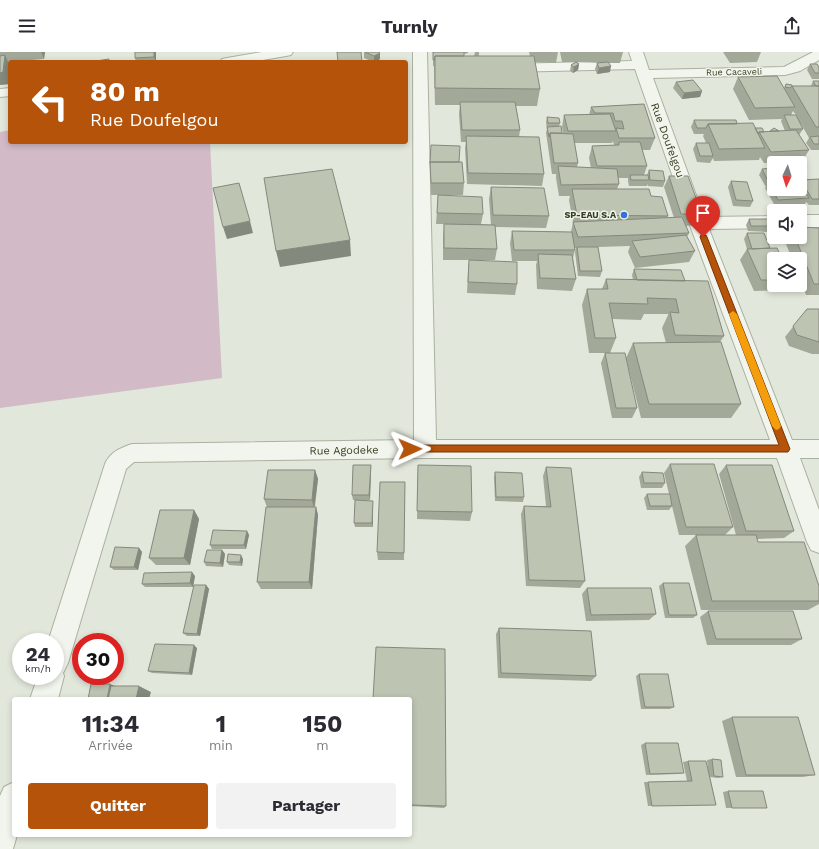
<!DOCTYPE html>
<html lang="fr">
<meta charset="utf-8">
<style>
body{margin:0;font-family:"Work Sans",sans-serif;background:#f2f2f3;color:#2b2b33;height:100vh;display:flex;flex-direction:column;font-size:15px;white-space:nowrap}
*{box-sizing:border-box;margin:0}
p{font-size:13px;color:#7c7c81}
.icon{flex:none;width:22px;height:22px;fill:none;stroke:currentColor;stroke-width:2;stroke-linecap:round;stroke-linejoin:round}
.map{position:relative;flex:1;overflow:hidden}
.details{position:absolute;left:12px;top:645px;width:400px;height:140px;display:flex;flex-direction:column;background:#fff;border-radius:4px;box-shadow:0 2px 6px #0003}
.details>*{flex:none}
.hud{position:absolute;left:8px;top:8px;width:400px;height:84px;border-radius:4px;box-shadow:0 2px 6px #0003;background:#b45309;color:#fff;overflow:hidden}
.needle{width:26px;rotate:184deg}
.fabs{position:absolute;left:767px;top:104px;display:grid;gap:8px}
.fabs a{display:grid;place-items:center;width:40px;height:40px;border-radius:4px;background:#fff;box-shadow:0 2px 6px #0003;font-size:20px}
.speed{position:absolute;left:12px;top:581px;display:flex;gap:8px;font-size:20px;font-weight:700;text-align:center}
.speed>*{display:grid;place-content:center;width:52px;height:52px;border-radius:50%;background:#fff;box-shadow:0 2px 6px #0003;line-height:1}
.speed small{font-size:10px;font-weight:400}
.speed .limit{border:6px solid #d22;background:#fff;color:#111}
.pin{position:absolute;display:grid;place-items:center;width:34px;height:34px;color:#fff;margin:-41px -17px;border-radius:50% 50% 50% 0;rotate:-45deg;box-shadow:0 0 4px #0007}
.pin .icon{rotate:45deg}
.me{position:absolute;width:44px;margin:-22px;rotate:89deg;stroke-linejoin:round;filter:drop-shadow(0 0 3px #0008)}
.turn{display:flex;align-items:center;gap:14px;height:84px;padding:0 16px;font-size:18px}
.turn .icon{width:52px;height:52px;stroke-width:2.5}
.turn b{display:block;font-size:28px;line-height:34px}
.eta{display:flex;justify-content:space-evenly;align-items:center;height:68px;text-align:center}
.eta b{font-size:24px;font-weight:700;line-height:28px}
.action{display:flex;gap:8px;margin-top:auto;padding:8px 16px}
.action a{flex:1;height:46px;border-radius:4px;background:#b45309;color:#fff;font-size:16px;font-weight:700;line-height:46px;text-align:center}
.action a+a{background:#f2f2f3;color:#2b2b33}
header{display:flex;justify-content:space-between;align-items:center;height:52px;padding:0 16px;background:#fff;font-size:18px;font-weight:700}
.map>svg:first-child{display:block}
.green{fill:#d2bbc6}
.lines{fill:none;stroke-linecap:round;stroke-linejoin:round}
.minor-casing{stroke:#aab1a0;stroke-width:2}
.minor{fill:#f2f5ee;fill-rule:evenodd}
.wall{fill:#a3a999;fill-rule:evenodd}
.shaded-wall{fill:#84897d}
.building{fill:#bdc4b2;stroke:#84897d}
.route{fill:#b45309;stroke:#753606}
.slow{fill:#f59e0b}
.poi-dot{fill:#3272da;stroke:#f1f5ea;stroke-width:1.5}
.labels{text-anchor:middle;stroke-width:3;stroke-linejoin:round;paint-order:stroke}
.far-street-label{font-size:9px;fill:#333e24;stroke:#f1f5ea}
.far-poi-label{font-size:9px;font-weight:bold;fill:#333e24;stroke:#f1f5ea;text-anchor:end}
.street-label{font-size:11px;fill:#333e24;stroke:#f1f5ea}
</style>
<header><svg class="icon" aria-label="menu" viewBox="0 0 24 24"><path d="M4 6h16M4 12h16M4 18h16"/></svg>Turnly<svg class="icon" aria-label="share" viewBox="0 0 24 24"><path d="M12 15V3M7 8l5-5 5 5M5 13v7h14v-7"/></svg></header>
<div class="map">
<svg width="819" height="797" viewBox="0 0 819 797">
<rect width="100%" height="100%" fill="#e2e7db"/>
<!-- green -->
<path class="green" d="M10,78V90H210L222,326L0,356V80Z"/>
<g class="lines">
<!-- minor casing -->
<g class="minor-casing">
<path id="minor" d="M262,0H293L291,3L286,4L251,10H220L222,7L227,6Z
M413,0H427L436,388H770L689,171L635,17L506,20L501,19L499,16L501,13L506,12L632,9L629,0H643L649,18L784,15L813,0H819V8L800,19L785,23L653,26L704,165L774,164V176L709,177L792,388H819V406H800L819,458V501L811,498L807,490L777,406H425L134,410L126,417L68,611L63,621L64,624L58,647H30L38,624H55V590H48L105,412C110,400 120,396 132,392L414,388Z
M10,36V44L0,45V37Z
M800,163H819V175H800Z
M14,730V783H17L13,797H0V744L4,735Z"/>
</g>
<!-- minor -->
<use href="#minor" class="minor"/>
</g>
<!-- wall -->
<path class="wall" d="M0,0H45L44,7L8,10L9,32L0,33Z
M156,0V10H136L135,6Z
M364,0H379L380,7L375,10H373L364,6Z
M433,0H468V1L465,2L464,1V4H474L475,0H479V4H530L529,0H558L556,11L535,10L540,37L537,54H516L520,78L519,85L544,122L542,134L467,132L465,96L466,90H461L459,62L460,53H435L434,14H433Z
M560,0H623L620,11H608L610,20L597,22L595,17L597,11H602L577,10L579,12L578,18L573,21L570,19L571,13L576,10H562Z
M723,0H761L757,10L730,11Z
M810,12L819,15V27H812L807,18Z
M738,25L784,36L786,32L792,34H811L813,29H819V98H811L806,91L809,86L800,70L803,77L799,83L809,98L802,110L764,111L760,105L759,108L714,109L713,106L710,111L697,110L693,97L696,91H706L703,84L704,82H694L691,75L694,68L737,72L755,76L764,80L785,79L781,69L782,67L749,68L733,37ZM793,59L796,63H791Z
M676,30L702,39L700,45L682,47L673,36Z
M644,52L655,86L650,98H642L647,114L644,123H647L649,118L665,129L663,135L648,134V132L647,134H629L628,129V126H618L619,132L617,137L651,144L668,164L667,166H674L664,135L669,124L702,162L696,173L686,174L689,181L687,185L695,199L689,210L635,216L628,200L630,194L598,195L602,219L600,225L578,224L575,200L576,196H575V198L573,206L576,227L572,239L537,237L536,213L537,209H512L510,191L512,179L571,180L573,170L569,148L570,144H559L556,126V122H552L546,81L547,77L546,71L547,65L560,71L559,74L562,81H563L562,75L564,63H589L591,55ZM613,89L614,93L592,94L589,106L591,116L577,115L578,111L574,91H612Z
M459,110L464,131L463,143H431L430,111Z
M774,116V137H800V129L801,128L819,127V153H809L806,150L805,152L775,154L765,136L766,135L759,123L762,117Z
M731,129L753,149L750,155L733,154L728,135Z
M491,135L549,164L546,176L495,175L497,197L495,208H482L517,232L515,243L467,241L468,219L469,208H443V184L444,172H436L438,143L483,162L481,172L491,173L489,147Z
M749,167L771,174L767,180L748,179L746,173Z
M819,176V243H806L800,228V207H792L784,187L785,185H800Z
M747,181L774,207V233H788L784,238L754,239L740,208L747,197L744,187Z
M634,217L685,229L724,284L720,290L741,352L731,366H641L626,306L633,291H666L662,276L668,263V262H644L641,268L612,267L616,286L610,301L637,356L632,366H612L601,311L605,301H589L582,253L587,237H602L606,227L633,228L632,223Z
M807,257H819V302H812L789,294L785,285Z
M670,412L733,475L725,483H679L672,454L669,458H647L644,446L647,442H669L664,421Z
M371,413V417L370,448H353L352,443Z
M418,413L472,460L470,469L417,467Z
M726,413L794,479L784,486L757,487L758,490L819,534V552L808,558H701L685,494L696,483H736L719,422Z
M546,415L585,529L580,536L526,534L521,462L524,454H546L543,424Z
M315,418L318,427L315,455H316L318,463L312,537H261L257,530L267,455L264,447Z
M495,420L524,445L523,450L495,449L494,425Z
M642,420L665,431L662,436H641L639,425Z
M405,430L404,508H378L377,500Z
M373,453V475H355L354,471Z
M194,458L199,467L190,513H156L149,506Z
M247,479L249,483L246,497H212L210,493Z
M139,496L142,500L138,518H114L110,515Z
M222,498L225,502L223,515L206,514L204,510Z
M243,507L242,514L229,513L227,510Z
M195,524L193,535H145L142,532Z
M663,531L697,563L693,566H665L659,534Z
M206,533L209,537L200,584H187L183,581Z
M587,536L656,562L649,568L586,569L582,542Z
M708,559L802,587L791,593H707L700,565Z
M499,576L596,624L591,629L498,626L496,582Z
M197,596L192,623L152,621L148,619Z
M639,622L674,655L670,657H641L636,624Z
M410,647L446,754L444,756L410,754Z
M732,665L815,723L803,725H736L722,669Z
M645,691L684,721L679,722L646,723L641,693Z
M712,707L723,725L718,726L710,725L716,753L648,754L644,730H648L687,729L683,710L688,709L708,717L707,708Z
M728,739L767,756H726L723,740Z"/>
<!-- shaded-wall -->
<path class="shaded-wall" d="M41,0H45L44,7Z
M154,0H156V10L154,5Z
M380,1V7L374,10V4Z
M5,3L10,14L9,32L0,33V21Z
M579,12L578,18L573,21L574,15Z
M611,14L610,20L597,22L599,16Z
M702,39L700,45L682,47L684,41Z
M250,169L253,181L227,187L223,175Z
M350,188L351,204L280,215L276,199Z
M371,413V417L370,448L369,443Z
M315,418L318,427L314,457L312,448Z
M373,449V475L372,471Z
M316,455L318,463L312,537L309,530Z
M194,458L199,467L190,513L184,506Z
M247,479L249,483L246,497L244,493Z
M139,496L142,500L138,518L134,515Z
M222,498L225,502L223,515L220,511Z
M241,503L243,507L242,514L240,510Z
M192,520L195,524L193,535L190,531Z
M206,533L209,537L200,584L197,582Z
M194,593L197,596L192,623L189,621Z
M110,632L115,634L112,647H107Z
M139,634L151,640L149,647H136Z"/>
<!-- building -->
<path class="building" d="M135,0H154V5L135,6Z
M337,0H361L362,10H338Z
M365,0H379L380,1L374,4Z
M433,0H464V4H435L434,8H433Z
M5,3L3,20L0,21V4Z
M435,4H534L540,37L435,36Z
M109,7V10H90Z
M576,10L579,12L574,15L571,13Z
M608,10L611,14L599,16L597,11Z
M810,12H817L819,15V21H815Z
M777,24L795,55L755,56L738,25Z
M693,28L702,39L684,41L676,30Z
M813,29H819V34H816Z
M786,32L792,33V34L790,36L785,35Z
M792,34H819V75H816Z
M460,50H515L520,78H462Z
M644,52L655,86H619L616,76L624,77L622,69H615L613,61H595L591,55Z
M610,62L616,79H568L564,63Z
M784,63H796L803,77H790Z
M547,65L559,66L560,71H548Z
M694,68H736L737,72H708L706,76H697Z
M753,71L765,96L719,97L708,72Z
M561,74L562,81H550L549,85L547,75Z
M755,76H762L764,80H759L758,82Z
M774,76L779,79H770Z
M796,78L809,98L771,100L759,80Z
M550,81L573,82L578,111H554Z
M466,84L539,85L544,122L468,121Z
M819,84V92H814L810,85Z
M619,90H640L647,114H597L592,94L619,93Z
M696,91H709L713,104H700Z
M431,93L460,94L459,110H430V111Z
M430,110H462L464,131H431Z
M558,114L617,117L619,132L561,133Z
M774,116V129H768L762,117Z
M332,117L350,188L276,199L264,126Z
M649,118L663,119L665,129L650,128Z
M630,123H648L649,128H631Z
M669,124H688L702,162H681Z
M819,127V147H812L801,128Z
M731,129L747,130L753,149L736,148Z
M768,130H774V137H800V132L809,146L778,148Z
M239,131L250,169L223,175L213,136Z
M491,135L544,136L549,164L493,163Z
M572,137H649L651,144L662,145L668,164L577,163Z
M438,143L482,145L483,162L437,161Z
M682,165L689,181L578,185L573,170Z
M749,167H768L771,174H751Z
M444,172L495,173L497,197L444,196Z
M800,175L819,176V232H814L795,185H800Z
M512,179L572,180L575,198H514Z
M747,181H764L770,196L752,197Z
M686,183L695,199L640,205L632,189Z
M577,195H598L602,219H580Z
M777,196L782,207H774V228H761L747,197Z
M538,202L572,203L576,227L540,226Z
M469,208L517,210V232L468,230Z
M634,217L681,218L685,229L637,228Z
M606,227L708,229L724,284L675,283L670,260L679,261L676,247L647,246L648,252L609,251L616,286H595L587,237H608Z
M807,257H819V290L797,283L793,274Z
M721,290L741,352H649L633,291Z
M605,301H625L637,356H616Z
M670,412H714L733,475H686Z
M353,413H371L369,443H352Z
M418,413L471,414L472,460L417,459Z
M726,413H772L794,479H746Z
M546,415L571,416L585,529L529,528L524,454L551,455Z
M268,418H315L312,448L264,447Z
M495,420L522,421L524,445H496Z
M642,420L663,421L665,431H644Z
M380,430H405L404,501L377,500Z
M647,442H670L672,454H650Z
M355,448L373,449L372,471H354Z
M266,455H316L309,530H257Z
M160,458H194L184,506H149Z
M213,478L247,479L244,493H210Z
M696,483H756L758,490H804L819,534V549H712Z
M115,495L139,496L134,515H110Z
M207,498H222L220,511L204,510Z
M228,502L241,503L240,510H227Z
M192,520L190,531L142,532L144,521Z
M663,531H689L697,563H669Z
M194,533H206L197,582L183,581Z
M587,536H651L656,562L591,563Z
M708,559H793L802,587H716Z
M499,576L591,579L596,624L501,621Z
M155,592L194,593L189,621L148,619Z
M376,595L445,597L446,754L410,753V647H373Z
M639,622H668L674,655H645Z
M91,632H110L107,647H88Z
M111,634H139L136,647H108Z
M168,646L205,647H168Z
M732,665H798L815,723H746Z
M645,691H678L684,721L650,722Z
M712,707L721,708L723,725L714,724Z
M688,709H706L716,753L652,754L648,730L692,729Z
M728,739H763L767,756H732Z"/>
<!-- route -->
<path class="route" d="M701,183H706L707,185L790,397L788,400H407L405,397L407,394L410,393H779L700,185Z"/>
<!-- slow -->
<path class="slow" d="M733,259L737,262L781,374L779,377L776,378L772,374L729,262Z"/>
<!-- markers -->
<circle class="poi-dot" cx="624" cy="163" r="4"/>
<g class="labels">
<!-- far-street labels -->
<g class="far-street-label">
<text transform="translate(734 20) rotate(-1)" y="3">Rue Cacaveli</text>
</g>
<!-- far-poi labels -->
<g class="far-poi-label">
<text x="616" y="166">SP-EAU S.A</text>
</g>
<!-- street labels -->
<g class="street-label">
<text transform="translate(668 88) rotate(70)" y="4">Rue Doufelgou</text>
<text transform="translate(344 398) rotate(-1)" y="4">Rue Agodeke</text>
</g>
</g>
</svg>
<div class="fabs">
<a><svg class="needle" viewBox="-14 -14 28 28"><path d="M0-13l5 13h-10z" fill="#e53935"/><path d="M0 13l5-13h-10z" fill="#7c7c81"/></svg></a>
<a><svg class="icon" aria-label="sound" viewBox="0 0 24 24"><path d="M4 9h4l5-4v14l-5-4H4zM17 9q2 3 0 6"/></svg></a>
<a><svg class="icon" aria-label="layers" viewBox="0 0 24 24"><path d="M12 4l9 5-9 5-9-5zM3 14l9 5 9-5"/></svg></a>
</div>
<div class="speed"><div>24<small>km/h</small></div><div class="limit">30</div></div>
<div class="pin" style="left:703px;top:185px;background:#d93025"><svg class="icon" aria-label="arrive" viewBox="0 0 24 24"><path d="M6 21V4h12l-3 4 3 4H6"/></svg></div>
<svg class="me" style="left:410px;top:397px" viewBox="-20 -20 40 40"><path d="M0-17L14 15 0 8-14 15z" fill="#b45309" stroke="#fff" stroke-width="4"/></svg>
<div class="hud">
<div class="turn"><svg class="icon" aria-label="left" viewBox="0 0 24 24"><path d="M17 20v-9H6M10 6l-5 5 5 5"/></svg><div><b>80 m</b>Rue Doufelgou</div></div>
</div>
<section class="details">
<div class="eta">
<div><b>11:34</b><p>Arrivée</p></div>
<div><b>1</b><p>min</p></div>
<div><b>150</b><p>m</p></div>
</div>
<div class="action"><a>Quitter</a><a>Partager</a></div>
</section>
</div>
